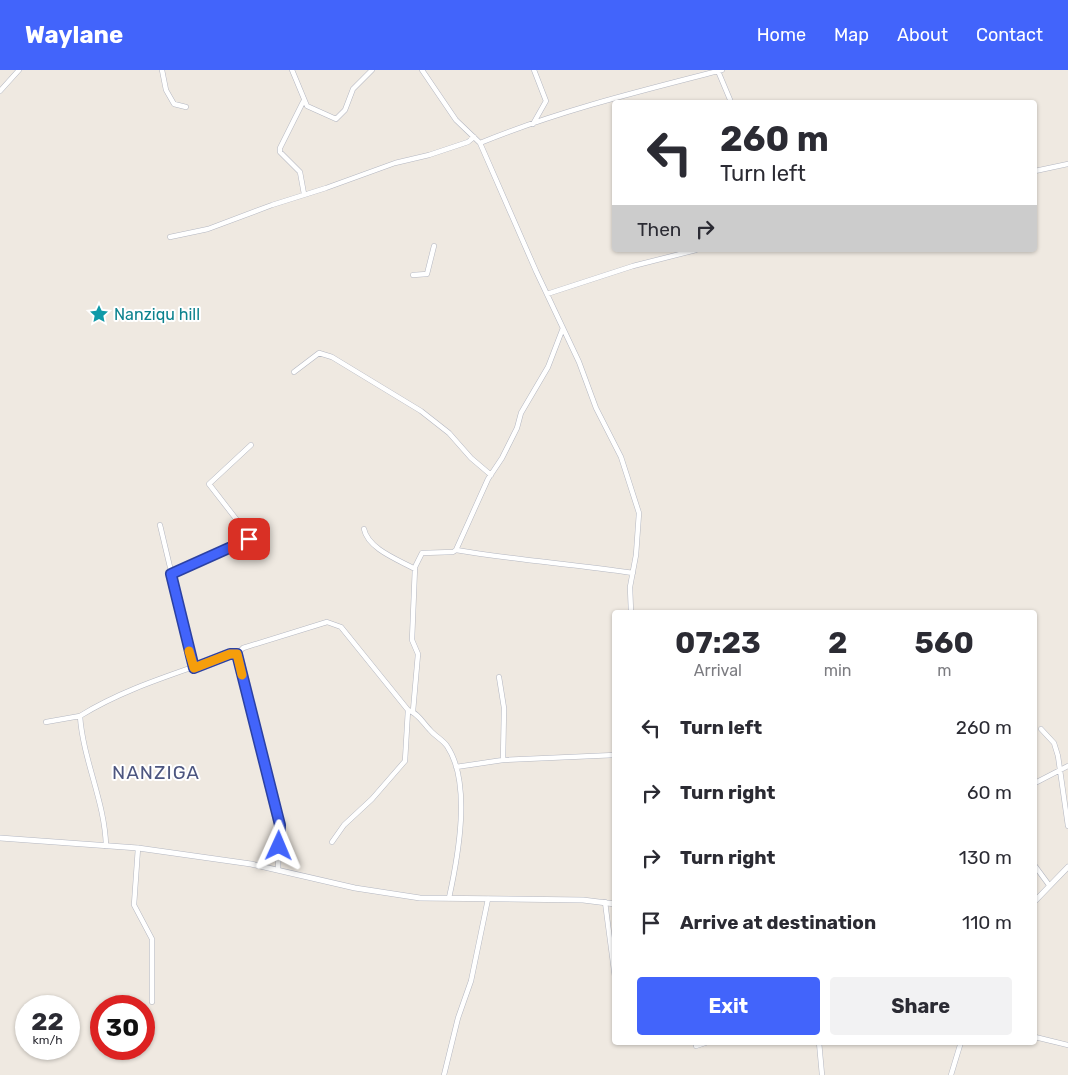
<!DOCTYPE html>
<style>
body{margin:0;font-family:Rubik,sans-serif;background:#f2f2f3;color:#2b2b33;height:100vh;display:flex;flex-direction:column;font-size:19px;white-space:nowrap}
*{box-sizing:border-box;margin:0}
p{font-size:16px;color:#7c7c81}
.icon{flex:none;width:28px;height:28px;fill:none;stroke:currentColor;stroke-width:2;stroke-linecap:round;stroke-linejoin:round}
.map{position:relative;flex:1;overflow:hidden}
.panel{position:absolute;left:612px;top:540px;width:425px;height:435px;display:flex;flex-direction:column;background:#fff;border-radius:5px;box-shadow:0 1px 4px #0004}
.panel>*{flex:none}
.hud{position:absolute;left:612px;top:30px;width:425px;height:152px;border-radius:5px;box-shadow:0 1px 4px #0004;background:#fff;color:#2b2b33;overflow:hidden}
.speed{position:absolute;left:15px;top:925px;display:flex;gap:10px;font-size:25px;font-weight:700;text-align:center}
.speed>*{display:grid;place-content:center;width:65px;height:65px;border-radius:50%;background:#fff;box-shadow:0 1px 4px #0004;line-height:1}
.speed small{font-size:12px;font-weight:400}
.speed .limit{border:8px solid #d22;background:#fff;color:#111}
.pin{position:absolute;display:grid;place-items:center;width:42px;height:42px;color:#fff;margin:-21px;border-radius:10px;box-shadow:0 2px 8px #0006}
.me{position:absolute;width:55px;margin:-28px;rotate:1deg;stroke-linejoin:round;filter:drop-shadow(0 0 4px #0008)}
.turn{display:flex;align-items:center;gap:18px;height:105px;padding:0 25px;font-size:22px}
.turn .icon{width:65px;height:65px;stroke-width:2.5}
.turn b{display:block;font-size:35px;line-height:42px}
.then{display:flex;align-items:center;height:48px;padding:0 25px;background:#0003;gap:10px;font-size:19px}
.eta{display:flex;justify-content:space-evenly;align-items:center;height:85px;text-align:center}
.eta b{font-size:30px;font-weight:700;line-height:35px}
.cta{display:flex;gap:10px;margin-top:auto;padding:10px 25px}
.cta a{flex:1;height:58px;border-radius:5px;background:#4264fb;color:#fff;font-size:20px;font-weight:700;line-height:58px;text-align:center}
.cta a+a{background:#f2f2f3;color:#2b2b33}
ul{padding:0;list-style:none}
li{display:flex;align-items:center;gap:15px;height:65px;padding:0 25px}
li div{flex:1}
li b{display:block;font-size:19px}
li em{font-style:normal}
header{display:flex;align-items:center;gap:30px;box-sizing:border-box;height:70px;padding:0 25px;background:#4264fb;color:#fff}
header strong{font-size:24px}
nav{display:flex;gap:28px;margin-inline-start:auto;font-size:18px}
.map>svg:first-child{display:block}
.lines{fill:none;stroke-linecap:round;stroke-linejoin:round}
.minor-casing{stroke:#b4b7c1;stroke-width:5.5}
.tertiary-casing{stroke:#b4b7c1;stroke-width:6}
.minor{stroke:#fff;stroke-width:4.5}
.tertiary{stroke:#fff;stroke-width:5}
.route-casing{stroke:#2b41a3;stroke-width:12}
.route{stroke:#4264fb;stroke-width:9}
.slow{stroke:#f59e0b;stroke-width:9}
.labels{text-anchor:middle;stroke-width:4;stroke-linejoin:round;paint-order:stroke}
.culture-label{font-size:16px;fill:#0d838f;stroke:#fff;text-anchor:start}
.quarter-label{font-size:19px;letter-spacing:1px;fill:#4d5680;stroke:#fff}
</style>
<header>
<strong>Waylane</strong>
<nav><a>Home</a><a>Map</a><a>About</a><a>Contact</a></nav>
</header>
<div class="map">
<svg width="1068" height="1005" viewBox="0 0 1068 1005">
<rect width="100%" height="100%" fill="#efe9e1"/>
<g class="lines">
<!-- minor casing -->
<g class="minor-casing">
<path id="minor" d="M162,0L166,20L174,34L186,37
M292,0L307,36L336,49L345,40L353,19L372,0
M422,0L456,50L480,73L536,201L579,292L596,338L621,387L639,443L636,485L630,517L631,542
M718,1L731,32
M0,21L19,0
M303,32L280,78V82L300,102L304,124
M533,54L546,31L534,0
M480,73C558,41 640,21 722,0
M1035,101L1068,94
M170,167L208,159L272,135L326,118L395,93L429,85L468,72L474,67
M413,205L427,204L434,176
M547,224L633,196L696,180
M294,302L319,283L332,287L421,341L449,363L471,388L491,405
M160,455L194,598
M364,459C368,479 399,490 415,499
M456,480L488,409L502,388L517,358L521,343L548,297L563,258
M171,504L249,469L247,463L209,414L251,375
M237,584L280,755L278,799
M413,641L418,584L412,570L415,497L422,483L453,482L456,480C514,490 573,494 633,503
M46,652L80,646
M1041,659L1054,673L1058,686L1068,756
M503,690L615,685
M456,697L503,690L504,638L499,607
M1035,713L1068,696
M332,772L344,755L372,729L405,691L408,640
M106,776C105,732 83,690 80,646C127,617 179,603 230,584H237L243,578L327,552L341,557L408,640C418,643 423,653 430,660C435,666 443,670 447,676C472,713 458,787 449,828
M138,778L134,835L152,869V932
M1035,796L1049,815
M605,832L615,908
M1035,967L1068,975
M819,972L822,1005
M696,976L708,972
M444,1005L458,948L471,911L488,829
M951,1005L961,972"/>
</g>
<!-- tertiary casing -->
<g class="tertiary-casing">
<path id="tertiary" d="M0,768L138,778L251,794L355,818L420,828L583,830L615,834
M1035,831L1068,797"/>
</g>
<!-- minor -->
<use href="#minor" class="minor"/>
<!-- tertiary -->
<use href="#tertiary" class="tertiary"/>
</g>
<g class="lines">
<!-- route casing -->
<g class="route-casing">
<path id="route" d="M249,469L171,504L194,598L230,584H237L280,755L279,776"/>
</g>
<!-- route -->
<use href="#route" class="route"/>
<!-- slow -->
<path class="slow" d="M189,581L194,598L230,584H237L242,605"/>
</g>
<!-- icons -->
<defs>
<g id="sight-bare" transform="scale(1.5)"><path d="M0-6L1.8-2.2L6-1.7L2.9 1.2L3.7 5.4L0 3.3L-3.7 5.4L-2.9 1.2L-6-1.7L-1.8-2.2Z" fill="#0f9aa8" stroke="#fff" stroke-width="2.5" paint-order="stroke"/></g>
</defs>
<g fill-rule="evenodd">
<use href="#sight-bare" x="99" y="244"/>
</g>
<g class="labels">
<!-- culture labels -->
<g class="culture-label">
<text x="114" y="250">Nanziqu hill</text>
</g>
<!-- quarter labels -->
<g class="quarter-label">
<text x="156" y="709">NANZIGA</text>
</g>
</g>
</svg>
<div class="speed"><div>22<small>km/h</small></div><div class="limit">30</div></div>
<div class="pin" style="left:249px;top:469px;background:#d93025"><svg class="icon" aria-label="arrive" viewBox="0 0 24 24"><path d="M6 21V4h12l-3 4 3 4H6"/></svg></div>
<svg class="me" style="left:279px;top:776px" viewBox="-20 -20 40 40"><path d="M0-17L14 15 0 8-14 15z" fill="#4264fb" stroke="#fff" stroke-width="4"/></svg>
<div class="hud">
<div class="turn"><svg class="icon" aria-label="left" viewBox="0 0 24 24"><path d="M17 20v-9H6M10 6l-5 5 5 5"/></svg><div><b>260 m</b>Turn left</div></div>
<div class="then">Then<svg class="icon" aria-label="right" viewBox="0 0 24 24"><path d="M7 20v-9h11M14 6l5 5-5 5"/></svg></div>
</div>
<section class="panel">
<div class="eta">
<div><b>07:23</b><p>Arrival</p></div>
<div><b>2</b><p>min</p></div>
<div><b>560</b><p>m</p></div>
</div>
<ul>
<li><svg class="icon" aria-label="left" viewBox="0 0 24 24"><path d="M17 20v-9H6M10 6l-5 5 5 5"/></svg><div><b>Turn left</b></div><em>260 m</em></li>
<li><svg class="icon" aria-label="right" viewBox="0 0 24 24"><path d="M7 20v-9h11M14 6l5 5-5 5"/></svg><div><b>Turn right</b></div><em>60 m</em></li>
<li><svg class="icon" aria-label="right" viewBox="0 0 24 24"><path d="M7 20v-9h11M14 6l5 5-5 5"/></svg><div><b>Turn right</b></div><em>130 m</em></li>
<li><svg class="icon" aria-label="arrive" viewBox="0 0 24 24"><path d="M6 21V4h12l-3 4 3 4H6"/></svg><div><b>Arrive at destination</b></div><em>110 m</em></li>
</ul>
<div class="cta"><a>Exit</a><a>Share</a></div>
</section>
</div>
